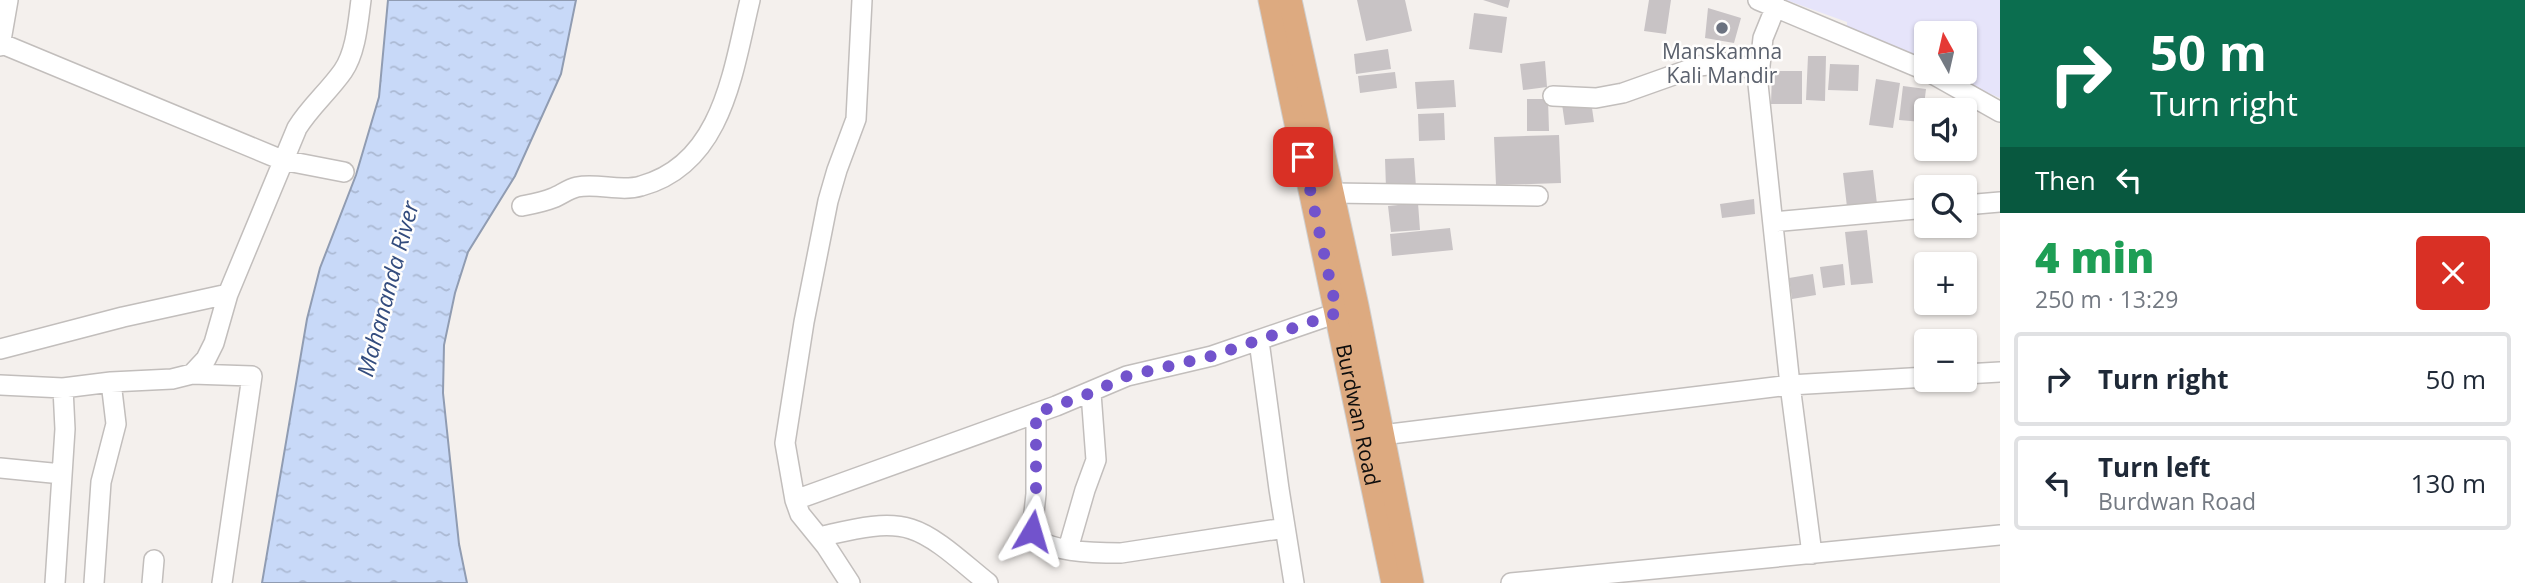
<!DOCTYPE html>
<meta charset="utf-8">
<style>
body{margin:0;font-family:"Open Sans",sans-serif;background:#f6f6f7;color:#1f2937;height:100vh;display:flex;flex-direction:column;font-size:26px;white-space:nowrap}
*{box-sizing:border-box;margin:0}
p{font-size:23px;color:#747a83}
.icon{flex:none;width:38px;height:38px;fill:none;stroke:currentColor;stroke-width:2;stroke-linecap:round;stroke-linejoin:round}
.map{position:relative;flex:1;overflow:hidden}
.details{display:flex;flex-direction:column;background:#fff;width:525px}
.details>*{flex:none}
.top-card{background:#0b6e4f;color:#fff;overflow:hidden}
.needle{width:46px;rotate:352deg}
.tools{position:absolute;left:1914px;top:21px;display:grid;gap:14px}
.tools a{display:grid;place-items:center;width:63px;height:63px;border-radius:7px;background:#fff;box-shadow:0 2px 5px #0004;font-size:35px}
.pin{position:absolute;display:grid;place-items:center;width:60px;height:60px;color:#fff;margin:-30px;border-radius:14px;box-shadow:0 4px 10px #0006}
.me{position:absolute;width:77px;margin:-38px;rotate:7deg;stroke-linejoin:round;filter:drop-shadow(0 0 5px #0008)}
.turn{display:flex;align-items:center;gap:24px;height:147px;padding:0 35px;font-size:32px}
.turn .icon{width:91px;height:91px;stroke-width:2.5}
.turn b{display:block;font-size:49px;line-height:60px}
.then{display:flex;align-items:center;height:66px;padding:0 35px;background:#0003;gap:14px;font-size:26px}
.round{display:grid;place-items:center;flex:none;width:74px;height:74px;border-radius:7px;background:#f6f6f7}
.headline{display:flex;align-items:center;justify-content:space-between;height:119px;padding:0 35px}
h1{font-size:42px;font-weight:800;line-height:52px;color:#1e9e55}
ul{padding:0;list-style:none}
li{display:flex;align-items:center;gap:21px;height:94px;margin:0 14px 10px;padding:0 21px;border:4px solid #e0e1e3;border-radius:7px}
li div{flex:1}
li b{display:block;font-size:26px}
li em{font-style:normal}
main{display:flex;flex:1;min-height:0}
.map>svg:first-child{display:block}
.education{fill:#e6e4fa}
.water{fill:url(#water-ripples);stroke:#909cb2;stroke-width:2}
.building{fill:#c8c3c5}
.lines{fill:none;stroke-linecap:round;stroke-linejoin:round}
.minor-casing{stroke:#c2bebc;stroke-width:22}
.major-casing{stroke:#cfcfcf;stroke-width:25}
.minor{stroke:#fff;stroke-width:19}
.major{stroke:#ddaa80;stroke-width:23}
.route{stroke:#7253cc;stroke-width:12;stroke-dasharray:0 21.6}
.worship-dot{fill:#6b7280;stroke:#fffefd;stroke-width:2.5}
.labels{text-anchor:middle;stroke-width:5;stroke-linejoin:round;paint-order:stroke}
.worship-label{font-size:21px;fill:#5b616d;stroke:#fffefd}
.street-label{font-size:21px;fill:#0f0e0d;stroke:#fffefd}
.water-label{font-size:23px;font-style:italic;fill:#334c7e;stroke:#fffefd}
</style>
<main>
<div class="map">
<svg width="2000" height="583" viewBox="0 0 2000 583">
<defs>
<pattern id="water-ripples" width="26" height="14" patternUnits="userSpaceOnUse" patternTransform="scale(1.75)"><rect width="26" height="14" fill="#c8d9f8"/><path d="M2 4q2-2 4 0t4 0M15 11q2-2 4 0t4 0" fill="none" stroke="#abb9d3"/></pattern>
</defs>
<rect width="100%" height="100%" fill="#f4f0ed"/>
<!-- education -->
<path class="education" d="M1786,0H2000V98L1940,72H1965V33H1927V66L1847,32V22Z"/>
<!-- water -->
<path class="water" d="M388,0H576L561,74L515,176L468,252L455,293L444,345L443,393L459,544L467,583H262L307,319L320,268L356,175L379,97Z"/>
<!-- building -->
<path class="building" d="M1357,0H1405L1412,31L1366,41Z
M1483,0H1510L1508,8Z
M1649,0H1671L1666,34L1644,31Z
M1708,8L1741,18L1734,43L1705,38Z
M1474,13L1507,17L1502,53L1469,49Z
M1388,49L1391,69L1356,74L1354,54Z
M1808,56H1826L1825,101L1806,100Z
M1545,61L1547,87L1523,90L1520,64Z
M1830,64L1859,65L1858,91L1828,90Z
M1772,71H1802V104H1771Z
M1395,72L1397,88L1360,93L1358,76Z
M1876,79L1900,83L1893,128L1869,125Z
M1454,80L1456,107L1417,109L1415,82Z
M1903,86L1926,89L1922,122L1899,120Z
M1527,99H1548L1549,131H1527Z
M1591,101L1594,122L1565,125L1562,104Z
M1444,113L1445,140L1419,141L1418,114Z
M1559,135L1561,183L1496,185L1494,137Z
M1414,158L1416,187L1386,188L1385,159Z
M1873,170L1877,204L1847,207L1843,173Z
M1754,199L1755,214L1722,218L1720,204Z
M1418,203L1420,230L1391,232L1388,206Z
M1450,228L1453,250L1392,256L1390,234Z
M1867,230L1873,283L1851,285L1845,232Z
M1843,264L1845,285L1823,288L1820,267Z
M1813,274L1816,295L1792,299L1789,278Z"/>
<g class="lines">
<!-- minor casing -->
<g class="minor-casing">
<path id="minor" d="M1758,0L1927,71
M1776,6L1763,38L1758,84L1790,385L1812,554
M0,43L282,160L344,172
M0,46L8,0
M1929,72L2000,112
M1553,96L1596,98L1623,93L1699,66L1726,63L1758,70
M1332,193L1538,196
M1965,205L2000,202
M522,206C532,204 543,202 553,198C561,195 568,189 577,187C598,183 621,192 641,186C723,164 733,70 750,0
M1773,222L1927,208
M1259,341L1279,489L1294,583
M0,349L123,317L228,294
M192,374L252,376L222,583
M1965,374L2000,372
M0,385L63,388L111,382L172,379L192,374L206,359L214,343L228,294L297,128C310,107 329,91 343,71C356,52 358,22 361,0
M1036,413V494L1032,531C1037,553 1101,553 1121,553L1285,528
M1382,435L1790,385L1927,377
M0,468L62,474
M795,500L1056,406L1127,376L1212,356L1337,313
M819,537C847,531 883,520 911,529C937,537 966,566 988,583
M1068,549L1085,490L1096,460L1091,393
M55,583L65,429L63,388
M94,583L101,482L116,424L111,382
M152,583L154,560
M850,583L826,546L800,514L795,500L785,443L804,322L828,201L837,170L856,119L862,0
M1511,583L2000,535"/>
</g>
<!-- major casing -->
<g class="major-casing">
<g id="major">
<path id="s1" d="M1270,0L1393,583"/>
<path d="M1290,0L1357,306L1412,583"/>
</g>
</g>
<!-- minor -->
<use href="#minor" class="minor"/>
<!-- major -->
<use href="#major" class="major"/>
</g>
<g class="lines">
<!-- route -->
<path class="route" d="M1032,531L1036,494V413L1091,393L1127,376L1212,356L1337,313L1303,157"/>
</g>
<!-- markers -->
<circle class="worship-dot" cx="1722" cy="28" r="7"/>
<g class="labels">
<!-- worship labels -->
<g class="worship-label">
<text x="1722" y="59">Manskamna<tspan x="1722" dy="24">Kali Mandir</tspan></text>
</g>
<!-- street labels -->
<g class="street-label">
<text dy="7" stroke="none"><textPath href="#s1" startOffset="424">Burdwan Road</textPath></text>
</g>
<!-- water labels -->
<g class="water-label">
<text transform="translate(388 289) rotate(-75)" y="8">Mahananda River</text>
</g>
</g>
</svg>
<div class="tools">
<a><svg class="needle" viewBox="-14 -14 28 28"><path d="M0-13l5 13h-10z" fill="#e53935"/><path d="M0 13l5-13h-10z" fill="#747a83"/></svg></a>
<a><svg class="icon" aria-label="sound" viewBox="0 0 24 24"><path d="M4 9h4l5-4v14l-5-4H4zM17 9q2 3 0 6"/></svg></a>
<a><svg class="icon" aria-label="search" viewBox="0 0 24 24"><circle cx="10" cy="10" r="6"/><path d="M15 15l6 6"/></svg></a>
<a>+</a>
<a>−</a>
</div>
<div class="pin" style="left:1303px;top:157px;background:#d93025"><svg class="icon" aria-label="arrive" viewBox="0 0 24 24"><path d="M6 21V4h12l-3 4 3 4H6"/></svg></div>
<svg class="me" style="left:1032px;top:531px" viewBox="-20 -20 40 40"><path d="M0-17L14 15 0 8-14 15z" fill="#7253cc" stroke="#fff" stroke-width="4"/></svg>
</div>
<section class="details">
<div class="top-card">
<div class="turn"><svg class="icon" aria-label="right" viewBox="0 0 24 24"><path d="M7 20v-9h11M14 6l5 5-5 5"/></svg><div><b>50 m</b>Turn right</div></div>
<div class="then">Then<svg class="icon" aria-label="left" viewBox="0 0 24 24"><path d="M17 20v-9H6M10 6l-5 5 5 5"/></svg></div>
</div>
<div class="headline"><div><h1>4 min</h1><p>250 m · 13:29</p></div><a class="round" style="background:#d93025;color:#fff"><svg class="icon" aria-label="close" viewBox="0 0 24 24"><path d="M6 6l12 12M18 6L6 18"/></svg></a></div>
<ul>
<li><svg class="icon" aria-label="right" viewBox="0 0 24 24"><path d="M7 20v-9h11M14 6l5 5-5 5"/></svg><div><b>Turn right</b></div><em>50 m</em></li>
<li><svg class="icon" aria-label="left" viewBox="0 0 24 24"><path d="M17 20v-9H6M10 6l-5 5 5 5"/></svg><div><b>Turn left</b><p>Burdwan Road</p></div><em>130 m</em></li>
</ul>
</section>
</main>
